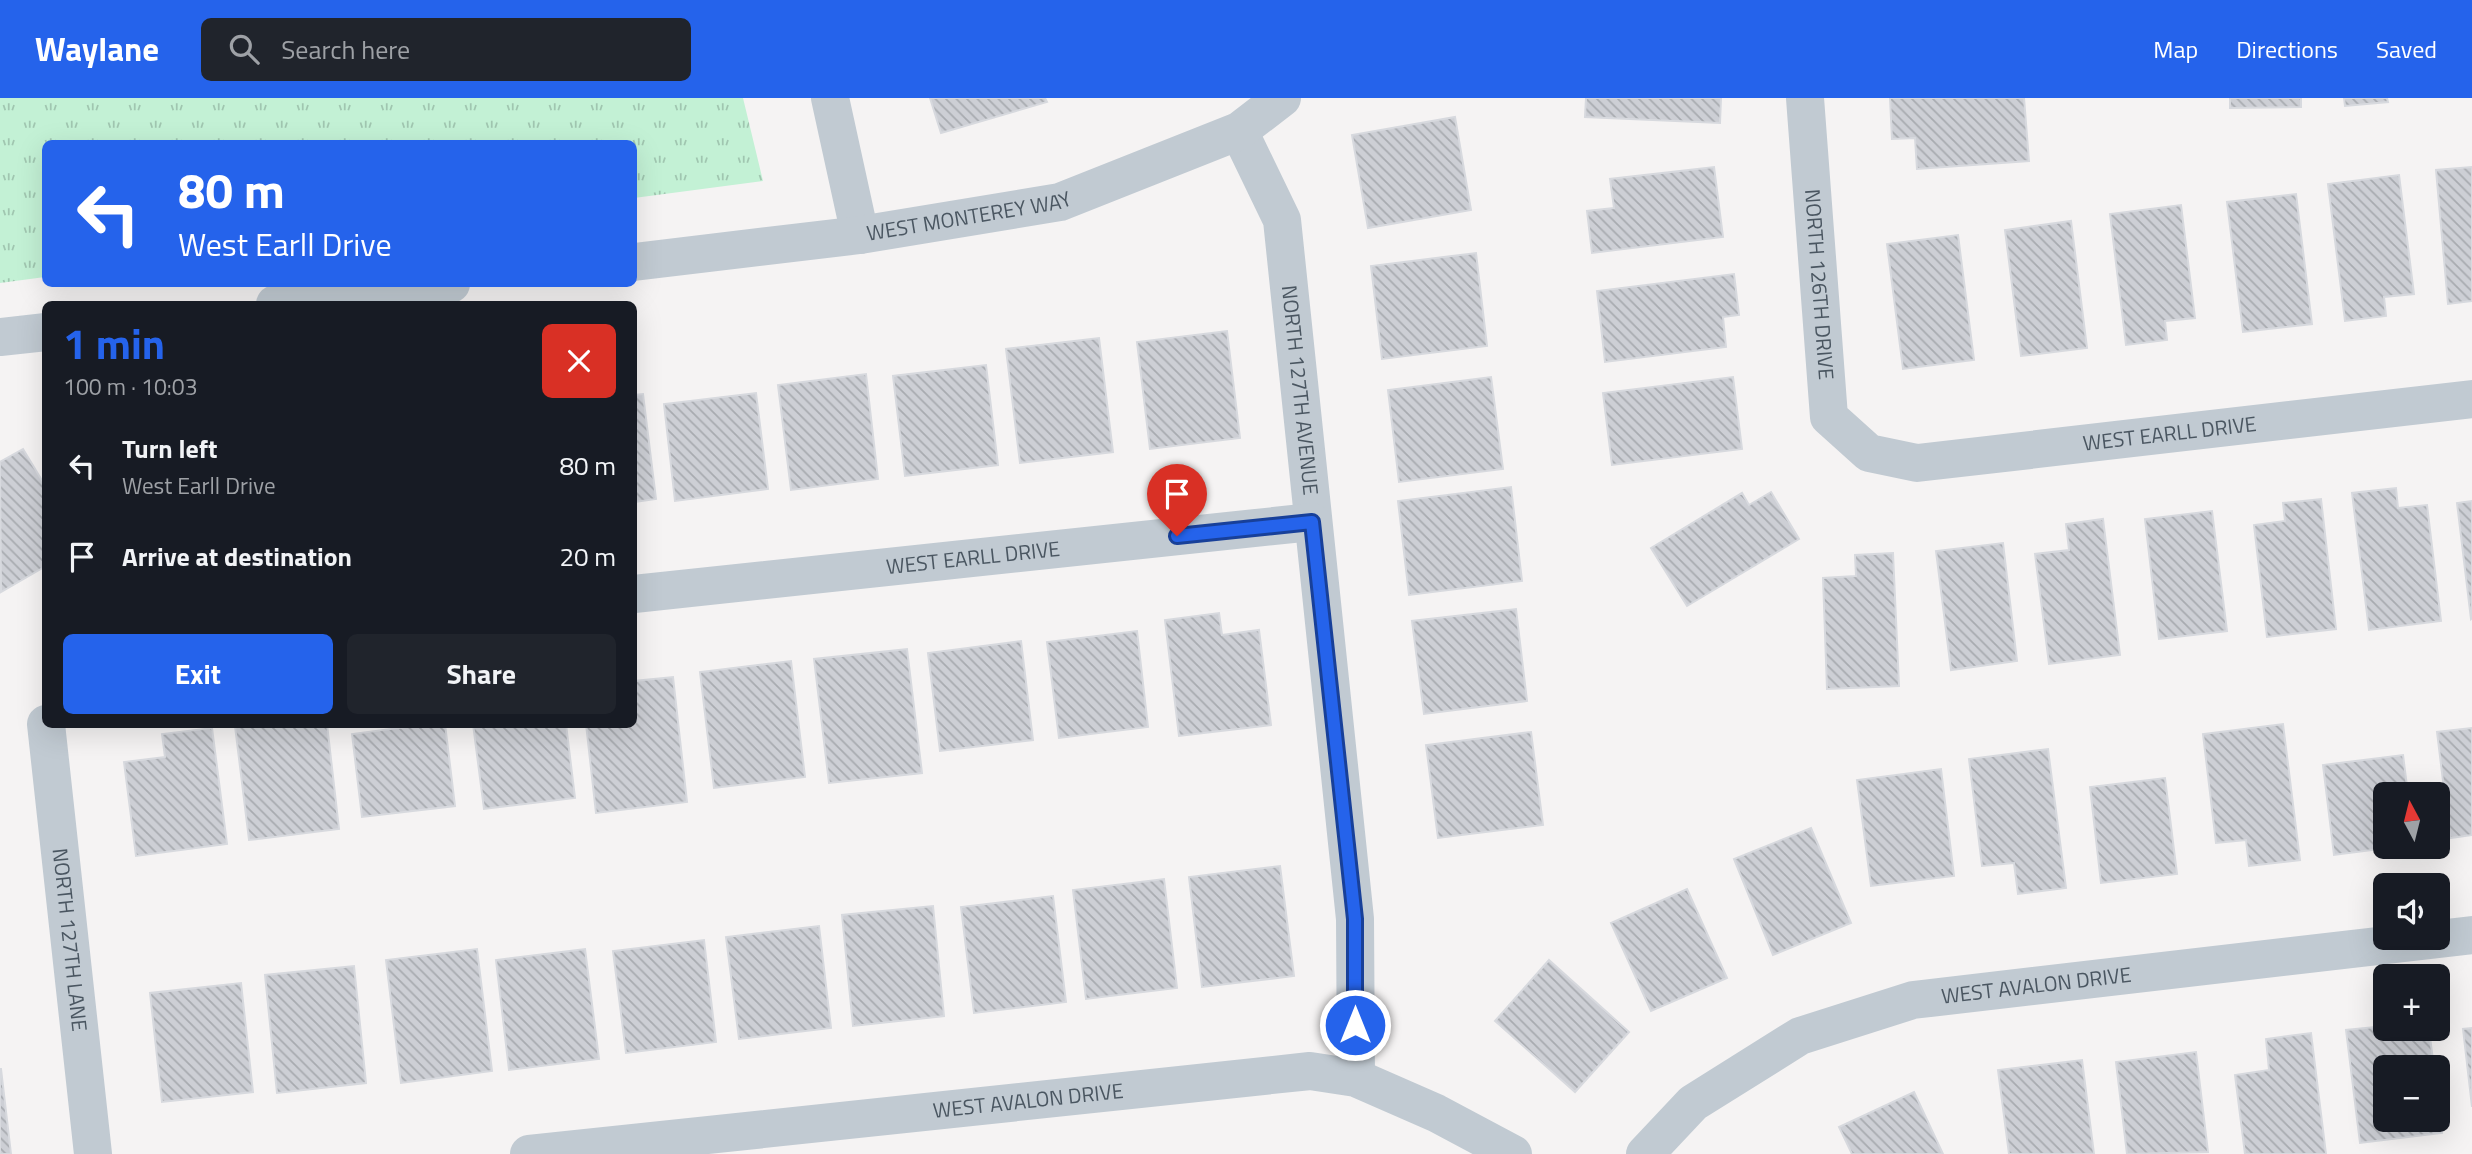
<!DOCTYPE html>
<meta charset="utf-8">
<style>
body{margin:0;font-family:"Titillium Web",sans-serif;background:#20242c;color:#f1f3f6;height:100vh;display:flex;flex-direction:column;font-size:26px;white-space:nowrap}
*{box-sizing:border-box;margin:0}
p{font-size:23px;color:#9ea1a6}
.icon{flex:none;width:38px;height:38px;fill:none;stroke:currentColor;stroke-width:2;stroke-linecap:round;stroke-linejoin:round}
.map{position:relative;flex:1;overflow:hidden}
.panel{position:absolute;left:42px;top:203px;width:595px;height:427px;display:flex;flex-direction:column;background:#171b24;border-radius:10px;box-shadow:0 7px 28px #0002}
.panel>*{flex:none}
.banner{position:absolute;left:42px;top:42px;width:595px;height:147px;border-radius:10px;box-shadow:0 7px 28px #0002;background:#2563eb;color:#fff;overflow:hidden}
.needle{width:46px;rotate:353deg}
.tools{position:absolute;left:2373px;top:684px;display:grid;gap:14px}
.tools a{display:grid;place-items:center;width:77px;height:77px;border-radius:10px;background:#171b24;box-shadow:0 7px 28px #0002;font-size:35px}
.pin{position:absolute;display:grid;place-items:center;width:60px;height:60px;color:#fff;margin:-72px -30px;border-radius:50% 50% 50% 0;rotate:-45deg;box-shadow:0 0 7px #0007}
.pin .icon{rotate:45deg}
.me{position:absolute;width:77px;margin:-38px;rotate:0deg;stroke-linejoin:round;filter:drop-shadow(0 0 5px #0008)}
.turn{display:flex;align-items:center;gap:24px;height:147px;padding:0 21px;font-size:32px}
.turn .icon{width:91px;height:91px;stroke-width:2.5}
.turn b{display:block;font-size:49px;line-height:60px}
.round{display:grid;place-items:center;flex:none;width:74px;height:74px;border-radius:10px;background:#20242c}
.summary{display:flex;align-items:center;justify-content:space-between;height:119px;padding:0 21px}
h1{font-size:42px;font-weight:700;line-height:52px;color:#2563eb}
.action{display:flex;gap:14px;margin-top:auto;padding:14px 21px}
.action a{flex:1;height:80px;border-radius:10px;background:#2563eb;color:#fff;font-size:28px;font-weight:700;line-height:80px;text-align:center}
.action a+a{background:#20242c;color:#f1f3f6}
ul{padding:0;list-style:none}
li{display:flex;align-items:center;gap:21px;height:91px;padding:0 21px}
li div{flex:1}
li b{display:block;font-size:26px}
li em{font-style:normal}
header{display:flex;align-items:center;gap:42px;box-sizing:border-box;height:98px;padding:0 35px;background:#2563eb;color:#fff}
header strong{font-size:33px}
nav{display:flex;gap:38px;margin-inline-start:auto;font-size:24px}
.search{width:490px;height:63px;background:#20242c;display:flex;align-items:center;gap:18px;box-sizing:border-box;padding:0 24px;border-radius:10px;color:#9ea1a6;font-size:26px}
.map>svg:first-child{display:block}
.park{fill:url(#park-tufts)}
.building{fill:url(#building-back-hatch);stroke:#d7d9de;stroke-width:2}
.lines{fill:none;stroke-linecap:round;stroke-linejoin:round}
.minor{stroke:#c1cad2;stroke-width:38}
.route-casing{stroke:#184099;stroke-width:18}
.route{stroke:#2563eb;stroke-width:12}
.labels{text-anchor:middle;stroke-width:5;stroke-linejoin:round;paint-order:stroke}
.street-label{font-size:21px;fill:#4a5661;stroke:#fff}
</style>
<header>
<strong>Waylane</strong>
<div class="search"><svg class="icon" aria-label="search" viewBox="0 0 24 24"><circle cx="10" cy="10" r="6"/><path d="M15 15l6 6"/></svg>Search here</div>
<nav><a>Map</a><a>Directions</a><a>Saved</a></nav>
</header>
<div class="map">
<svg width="2472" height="1056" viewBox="0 0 2472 1056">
<defs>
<pattern id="park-tufts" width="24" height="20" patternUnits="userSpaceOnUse" patternTransform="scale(1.75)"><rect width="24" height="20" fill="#c3f1d5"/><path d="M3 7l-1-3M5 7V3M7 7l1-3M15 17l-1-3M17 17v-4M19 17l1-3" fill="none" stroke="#a0c6b0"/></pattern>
<pattern id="building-back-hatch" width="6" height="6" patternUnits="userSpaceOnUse" patternTransform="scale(1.75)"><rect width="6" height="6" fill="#cdcfd5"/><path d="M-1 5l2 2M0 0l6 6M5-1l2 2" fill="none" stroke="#a8abb0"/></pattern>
</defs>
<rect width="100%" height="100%" fill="#f5f3f3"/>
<!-- park -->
<path class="park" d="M0,0H743L763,83L634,100V46H46L45,179L0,185Z"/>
<!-- building -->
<path class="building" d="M930,0H1045L1047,4L941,35Z
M1586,0H1721L1720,25L1585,19Z
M1890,0H2024L2029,63L1917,71L1915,40L1892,41Z
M2230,0H2301V9L2230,10Z
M2344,0H2387L2388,4L2345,8Z
M1455,19L1471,112L1368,130L1352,37Z
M1714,69L1723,139L1592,155L1587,113L1614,110L1610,81Z
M2472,69V203L2448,206L2436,72Z
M2399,77L2414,196L2384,199L2386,218L2345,223L2328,86Z
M2296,96L2312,226L2243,234L2227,104Z
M2181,107L2195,220L2165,223L2167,242L2126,247L2110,116Z
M2071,123L2087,250L2021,258L2005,132Z
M1958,137L1974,262L1903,271L1887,146Z
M1476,155L1487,248L1382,261L1371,168Z
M1734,176L1739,217L1723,219L1726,249L1605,264L1597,193Z
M1227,233L1240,340L1150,351L1137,244Z
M1099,240L1113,354L1020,365L1006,251Z
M986,267L998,367L905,378L893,278Z
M866,276L878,381L791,392L778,287Z
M1491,279L1503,371L1399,384L1388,292Z
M1733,279L1742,351L1612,367L1603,295Z
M756,295L768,391L675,403L664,306Z
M643,296L656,401L634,404V297Z
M23,351L46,389V468L1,494L0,364Z
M1511,389L1522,483L1409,497L1398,403Z
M2396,390L2398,410L2427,407L2441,523L2369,532L2352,395Z
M1771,394L1799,441L1687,508L1651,450L1742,395L1749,407Z
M2321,401L2336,531L2267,539L2254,427L2285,423L2283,405Z
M2472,403V520L2471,521L2457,405Z
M2212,413L2227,533L2159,541L2145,421Z
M2103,421L2120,557L2049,566L2035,456L2069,452L2066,426Z
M2003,445L2017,563L1951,572L1936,453Z
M1893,455L1899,588L1827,591L1823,480L1856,478L1855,457Z
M1516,511L1527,603L1424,616L1412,523Z
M1219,515L1222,537L1259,532L1271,627L1179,638L1165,522Z
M1137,533L1148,629L1059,640L1047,544Z
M1021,543L1033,642L940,653L928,555Z
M907,551L922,675L829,685L814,561Z
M791,563L805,679L714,690L700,574Z
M673,579L687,704L596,715L586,626H634V583Z
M250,626H327L339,731L249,742L235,628Z
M429,626H445L455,708L362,719L352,636Z
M473,626H566L575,700L484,711Z
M2283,626L2300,762L2249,768L2246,742L2216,745L2203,636Z
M212,630L227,746L136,758L124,664L165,659L162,636Z
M2472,630V737L2450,740L2437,634Z
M1531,634L1543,727L1438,740L1426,647Z
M2048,651L2066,790L2018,796L2014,765L1982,768L1969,661Z
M2403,657L2408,696H2385V749H2395L2334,757L2323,667Z
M1941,671L1954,778L1871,788L1857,682Z
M2165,680L2177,776L2101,785L2090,689Z
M1811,730L1851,825L1773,857L1734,761Z
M1280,768L1294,878L1202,889L1189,779Z
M1164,781L1177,890L1086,901L1073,792Z
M1687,791L1727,880L1651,913L1611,825Z
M1053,798L1066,904L974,915L961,809Z
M933,808L944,918L853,928L842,817Z
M819,828L831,930L739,941L726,839Z
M704,842L716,944L626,955L613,853Z
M477,851L492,973L401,985L386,862Z
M585,851L599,961L509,972L496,862Z
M1549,862L1629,934L1575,994L1495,923Z
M354,868L366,985L277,995L265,877Z
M241,885L253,994L162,1004L150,895Z
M2385,928V931H2429L2434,970H2385V1022H2438V1002L2442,1035L2360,1045L2346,932Z
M2472,930V1009L2463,931Z
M2311,935L2326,1056H2245L2235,977L2269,972L2266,941Z
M2196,954L2208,1054L2127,1056L2116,964Z
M2082,962L2094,1056H2009L1998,972Z
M0,971H1L11,1056H0Z
M1914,994L1943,1056H1852L1839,1029Z"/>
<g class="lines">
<!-- minor -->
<g class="minor">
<path d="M830,0L860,137"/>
<path id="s1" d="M1805,0L1829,319L1869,355L1917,365L2472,301"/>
<path id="s2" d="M1239,33L1282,122L1355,821L1356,980"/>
<path id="s3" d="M634,164L860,137L1060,104L1239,33L1282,0"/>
<path d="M275,206L451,186"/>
<path d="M0,239L46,234"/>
<path id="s4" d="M634,496L1312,424"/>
<path id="s5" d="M46,626L93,1056"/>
<path id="s6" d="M529,1056L1310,973L1356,980L1436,1015L1513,1056"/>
<path id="s7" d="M1645,1056L1693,1005L1800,938L1913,902L2472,837"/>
</g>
</g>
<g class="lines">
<!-- route casing -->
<g class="route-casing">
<path id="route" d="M1177,438L1312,424L1355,821V927"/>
</g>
<!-- route -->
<use href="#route" class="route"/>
</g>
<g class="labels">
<!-- street labels -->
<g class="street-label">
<text dy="7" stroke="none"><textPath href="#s3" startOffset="338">WEST MONTEREY WAY</textPath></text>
<text dy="7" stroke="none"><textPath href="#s1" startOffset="187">NORTH 126TH DRIVE</textPath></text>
<text dy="7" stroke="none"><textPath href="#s2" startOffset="270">NORTH 127TH AVENUE</textPath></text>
<text dy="7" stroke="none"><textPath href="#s1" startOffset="677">WEST EARLL DRIVE</textPath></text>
<text dy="7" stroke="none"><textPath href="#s4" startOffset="341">WEST EARLL DRIVE</textPath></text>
<text dy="7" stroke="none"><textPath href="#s5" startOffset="217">NORTH 127TH LANE</textPath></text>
<text dy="7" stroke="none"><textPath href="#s7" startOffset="439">WEST AVALON DRIVE</textPath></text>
<text dy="7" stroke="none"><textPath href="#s6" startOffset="502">WEST AVALON DRIVE</textPath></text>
</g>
</g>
</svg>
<div class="tools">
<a><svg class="needle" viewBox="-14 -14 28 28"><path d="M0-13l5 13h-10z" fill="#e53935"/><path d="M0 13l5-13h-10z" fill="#9ea1a6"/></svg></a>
<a><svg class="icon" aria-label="sound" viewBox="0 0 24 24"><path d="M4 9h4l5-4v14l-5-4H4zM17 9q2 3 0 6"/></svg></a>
<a>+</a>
<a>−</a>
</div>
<div class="pin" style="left:1177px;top:438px;background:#d93025"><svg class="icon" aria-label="arrive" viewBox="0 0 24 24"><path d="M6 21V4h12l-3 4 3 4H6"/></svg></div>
<svg class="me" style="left:1355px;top:927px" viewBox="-20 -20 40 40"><circle r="17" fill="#2563eb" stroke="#fff" stroke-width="3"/><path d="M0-11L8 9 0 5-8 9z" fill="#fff"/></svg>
<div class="banner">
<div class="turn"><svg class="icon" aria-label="left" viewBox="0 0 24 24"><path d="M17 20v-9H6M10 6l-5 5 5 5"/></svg><div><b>80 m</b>West Earll Drive</div></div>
</div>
<section class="panel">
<div class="summary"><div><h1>1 min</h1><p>100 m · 10:03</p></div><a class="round" style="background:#d93025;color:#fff"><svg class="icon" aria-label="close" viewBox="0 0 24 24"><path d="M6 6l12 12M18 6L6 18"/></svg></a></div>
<ul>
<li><svg class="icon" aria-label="left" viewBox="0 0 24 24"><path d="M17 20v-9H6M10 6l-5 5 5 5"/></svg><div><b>Turn left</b><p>West Earll Drive</p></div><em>80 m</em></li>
<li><svg class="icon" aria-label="arrive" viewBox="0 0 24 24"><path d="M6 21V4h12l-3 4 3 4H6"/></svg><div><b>Arrive at destination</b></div><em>20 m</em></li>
</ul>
<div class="action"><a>Exit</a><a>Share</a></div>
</section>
</div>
